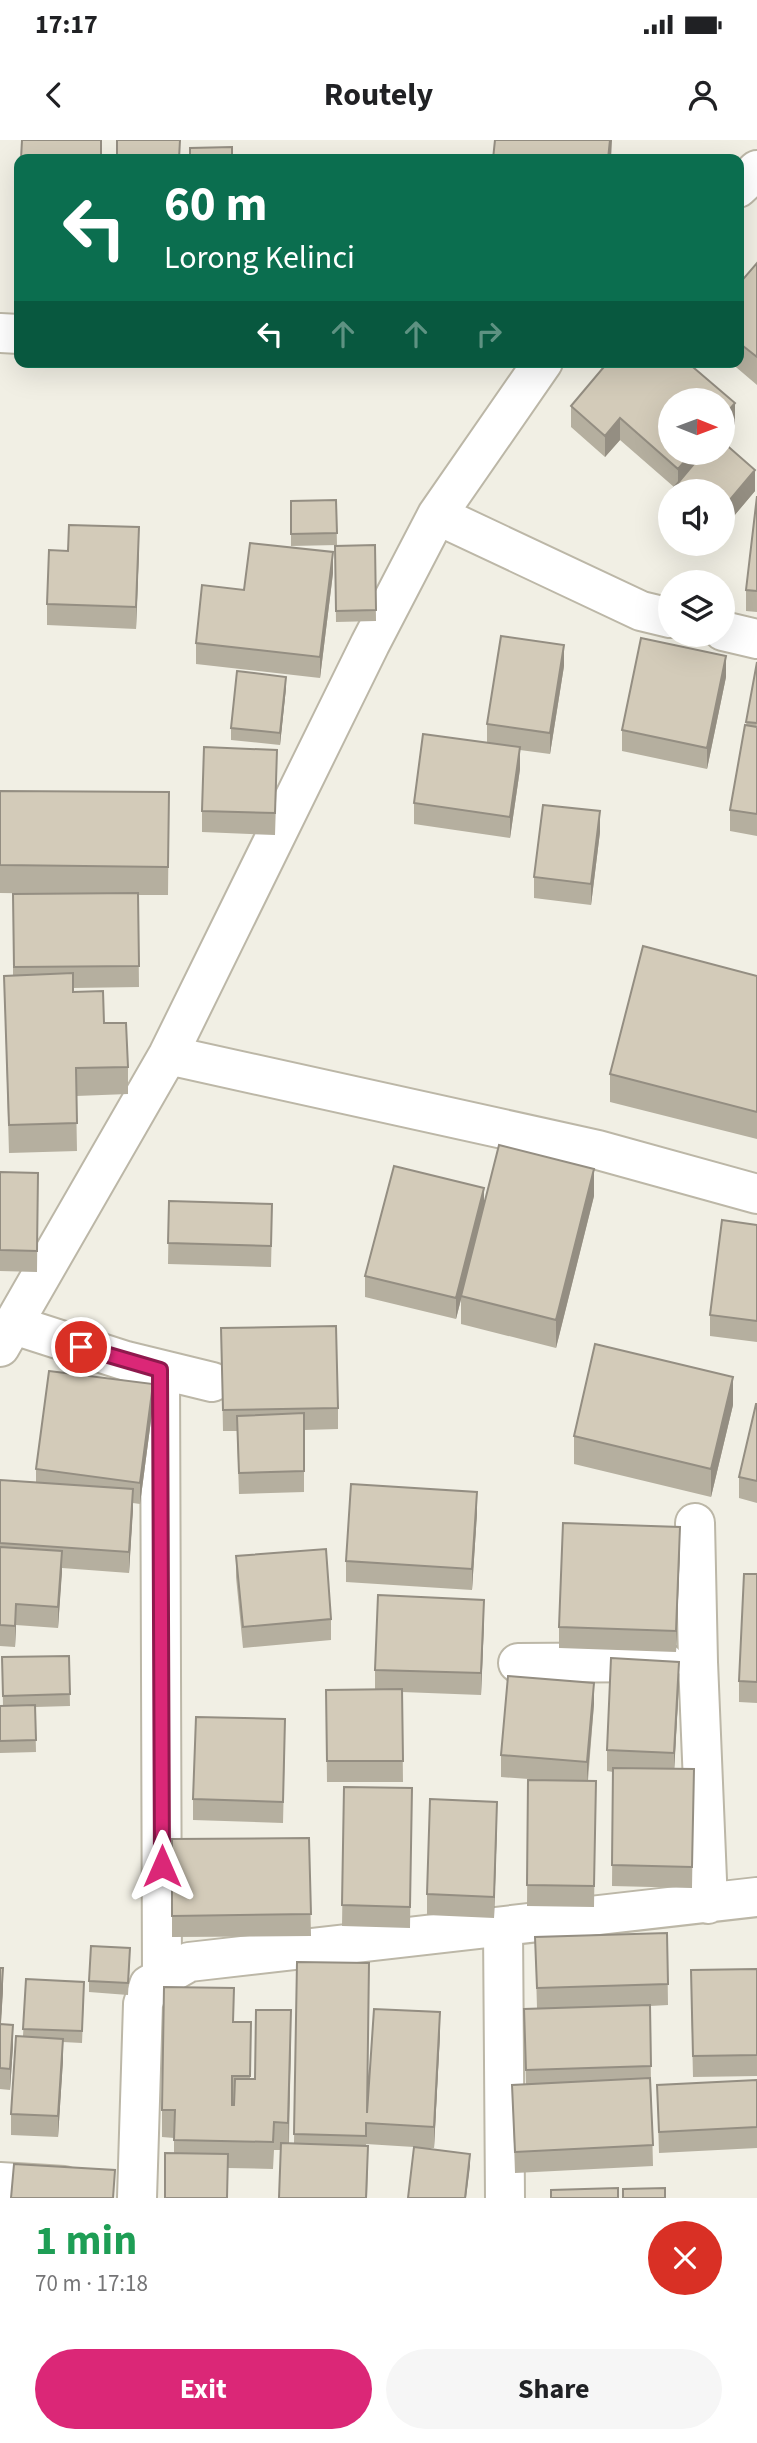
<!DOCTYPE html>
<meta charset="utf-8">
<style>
body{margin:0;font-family:"Source Sans 3",sans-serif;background:#f6f6f6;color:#202124;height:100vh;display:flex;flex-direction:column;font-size:26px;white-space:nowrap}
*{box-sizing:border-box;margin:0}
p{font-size:23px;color:#757577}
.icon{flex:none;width:38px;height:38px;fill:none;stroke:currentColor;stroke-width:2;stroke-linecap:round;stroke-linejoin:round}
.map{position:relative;height:2058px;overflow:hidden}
.details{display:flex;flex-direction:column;background:#fff;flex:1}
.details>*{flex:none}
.hud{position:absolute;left:14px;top:14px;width:730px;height:214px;border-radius:14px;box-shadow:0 7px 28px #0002;background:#0b6e4f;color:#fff;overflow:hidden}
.needle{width:46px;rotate:91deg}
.fabs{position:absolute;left:658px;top:248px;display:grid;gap:14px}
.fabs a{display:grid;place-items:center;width:77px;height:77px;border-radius:50%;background:#fff;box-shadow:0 7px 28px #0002;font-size:35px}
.pin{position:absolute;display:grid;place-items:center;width:60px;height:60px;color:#fff;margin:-30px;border:4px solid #fff;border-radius:50%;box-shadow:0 2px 7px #0007}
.me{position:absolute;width:77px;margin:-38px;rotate:0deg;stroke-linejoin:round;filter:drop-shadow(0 0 5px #0008)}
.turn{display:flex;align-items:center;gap:24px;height:147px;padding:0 35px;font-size:32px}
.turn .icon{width:91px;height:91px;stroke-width:2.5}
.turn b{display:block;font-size:49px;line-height:60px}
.lanes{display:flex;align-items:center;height:66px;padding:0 35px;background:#0003;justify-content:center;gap:35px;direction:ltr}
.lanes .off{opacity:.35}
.round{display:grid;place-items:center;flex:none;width:74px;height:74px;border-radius:37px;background:#f6f6f6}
.headline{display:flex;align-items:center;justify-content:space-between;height:119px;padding:0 35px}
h1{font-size:42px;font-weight:700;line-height:52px;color:#1e9e55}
.action{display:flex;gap:14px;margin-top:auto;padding:14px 35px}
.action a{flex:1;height:80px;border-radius:42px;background:#db2777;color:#fff;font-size:28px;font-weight:700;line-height:80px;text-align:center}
.action a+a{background:#f6f6f6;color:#202124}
.status{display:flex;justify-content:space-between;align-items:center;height:49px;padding:0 35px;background:#fff;direction:ltr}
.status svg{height:19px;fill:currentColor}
header{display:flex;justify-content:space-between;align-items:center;height:91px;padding:0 35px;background:#fff;font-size:32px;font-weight:700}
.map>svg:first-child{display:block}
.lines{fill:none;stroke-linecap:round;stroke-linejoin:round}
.minor-casing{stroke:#bcb7a7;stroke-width:42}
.minor{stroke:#fff;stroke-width:38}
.wall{fill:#b5af9f}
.shaded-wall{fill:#948e82}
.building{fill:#d3cbb9;stroke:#948e82;stroke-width:2}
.route-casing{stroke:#8e194d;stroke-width:18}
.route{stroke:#db2777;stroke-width:12}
</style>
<div class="status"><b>17:17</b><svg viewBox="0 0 49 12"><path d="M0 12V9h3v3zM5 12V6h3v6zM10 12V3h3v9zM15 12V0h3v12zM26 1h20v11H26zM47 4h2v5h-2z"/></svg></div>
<header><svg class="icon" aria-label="back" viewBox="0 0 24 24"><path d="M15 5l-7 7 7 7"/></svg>Routely<svg class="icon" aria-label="person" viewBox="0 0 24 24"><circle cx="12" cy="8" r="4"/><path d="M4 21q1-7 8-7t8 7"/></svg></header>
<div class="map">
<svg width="757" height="2058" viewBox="0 0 757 2058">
<rect width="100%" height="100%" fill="#f1efe4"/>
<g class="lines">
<!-- minor casing -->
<g class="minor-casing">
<path id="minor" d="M738,48L757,30
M0,193L19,194
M437,375L641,471L670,478
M723,491L757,499
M168,915L598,1010L757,1054
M14,1185L126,1221L212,1242
M0,1207L168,915L370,504L437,375L543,222
M160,1230L162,1836
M695,1383L698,1522L708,1764
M518,1523L664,1522
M503,1788L505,2058
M0,2042L64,2046
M137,2058L143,1864L149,1845L189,1822L757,1757"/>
</g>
<!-- minor -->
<use href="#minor" class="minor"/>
</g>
<!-- wall -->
<path class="wall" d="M757,123V245L730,222H738V145Z
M608,222H687L735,263V284L723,298V261H670V313H723V302L755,330V351L723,389V352H672L674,347L620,300L605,317L571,287V266Z
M757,356V472L746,471V450Z
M336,360L337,405L291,406V361Z
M375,405L376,481L336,482L335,406Z
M139,408L136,489L47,485V464L68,411Z
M333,433L320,538L196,524V503L244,450Z
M757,522V696L730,691V670L746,585Z
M564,526L550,614L520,610V629L510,698L414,684V663L487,603V584Z
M726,537L707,629L622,611V590Z
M286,548L280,605L231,600V588Z
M277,631L275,695L202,692V671Z
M0,651L169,652L168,755H138L139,847L73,848V852L104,883L128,927V954L76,956L77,1011L9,1013L4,836L13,835V754H70L0,753Z
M600,692L591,765L534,758V737Z
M757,836V999L610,962V934Z
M0,1032L38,1033L37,1132L0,1131Z
M594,1056L556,1208L461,1184V1159L456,1179L365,1157V1136L484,1067Z
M169,1061L272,1085L271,1127L168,1124Z
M757,1085V1202L710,1196V1175Z
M221,1188L338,1268V1289L304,1290V1352L239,1354L237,1291H223Z
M757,1264V1363L739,1358V1337Z
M153,1265L140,1364L133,1363L129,1433L62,1428L58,1488L16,1485L15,1507L0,1506V1340L36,1342V1329Z
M733,1265L711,1357L574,1324V1296Z
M477,1373L472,1450L346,1442V1421Z
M680,1408L676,1512L559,1508V1487Z
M236,1416L331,1479V1500L243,1508L236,1437Z
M757,1434V1563L739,1562V1541Z
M484,1481L481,1555L402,1552L403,1642H327L326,1550L375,1549V1530Z
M69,1516L70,1566L35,1567L36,1612L0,1613V1566H3L2,1517Z
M679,1543L674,1629H694L692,1748L612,1746L613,1632L607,1631V1610Z
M594,1564L588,1641H596L594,1767L527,1766L528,1640H543L501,1637V1615Z
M285,1600L283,1683L193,1680V1659Z
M344,1647L412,1648L410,1788L342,1786Z
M497,1683L494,1778L427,1775V1754Z
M309,1698L311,1796L172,1797V1699Z
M667,1793L668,1865L650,1866L651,1947L653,2026L515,2033L512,1945L526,1944L524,1869L537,1868L535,1797Z
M130,1820L128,1855L89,1852V1841Z
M297,1822L367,1966L440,1894L434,2008H420L470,2026L414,2007L366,2004L368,2027L367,2058H279L281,2010H274L273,2029L228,2028L174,2013V1998L162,1997V1970L234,1882H251L250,1939H255L291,1898L289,2003H294Z
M0,1828L3,1849L1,1884L13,1906L10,1950L0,1949Z
M757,1829V1936L693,1937L691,1851Z
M26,1839L84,1854L82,1903L63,1902V1920L58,1997L11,1995V1974L23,1896Z
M757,1940V2008L659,2013L657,1945Z"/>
<!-- shaded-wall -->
<path class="shaded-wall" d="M610,0H612L611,19H608Z
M735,263V284L723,298V277Z
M620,278V300L605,317V296Z
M692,313H710L678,351V329Z
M755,330V351L723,389V368Z
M139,387V408L136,489V467Z
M333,412V433L320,538V517Z
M564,505V526L550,614V593Z
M726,516V537L707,629V608Z
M286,537V548L280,605V593Z
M520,607V629L510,698V677Z
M600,671V692L591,765V744Z
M594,1029V1056L556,1208V1180Z
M484,1048V1069L456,1179V1158Z
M733,1237V1265L711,1357V1329Z
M153,1244V1265L140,1364V1343Z
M133,1349V1370L129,1433V1412Z
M477,1352V1373L472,1450V1429Z
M680,1387V1408L676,1512V1491Z
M62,1411V1432L58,1488V1467Z
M484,1460V1481L481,1555V1533Z
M16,1464V1485L15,1507V1486Z
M679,1522V1543L674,1634V1613Z
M594,1543V1564L587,1643V1622Z
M497,1662V1683L494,1778V1757Z
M3,1828V1849L0,1897V1876Z
M291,1870V1898L288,2010V1983Z
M440,1872V1894L434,2008V1987Z
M13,1885V1906L10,1950V1929Z
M63,1899V1920L58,1997V1976Z
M470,2014V2026L466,2058H465Z"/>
<!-- building -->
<path class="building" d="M22,0H101V19H21Z
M117,0H180L179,19H117Z
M495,0H610L608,19H493Z
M232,7V19H190V8Z
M757,123V217L738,202V145Z
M608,222H687L735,263L723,277V261H670V313H692L678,329L620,278L605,296L571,266Z
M723,302L755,330L723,368V352H673L672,350L703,313H723Z
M757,356V451L746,450Z
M336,360L337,393L291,394V361Z
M69,385L139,387L136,467L47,464L49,410L68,411Z
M250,403L333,412L320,517L196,503L202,445L244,450Z
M375,405L376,470L336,471L335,406Z
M501,496L564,505L550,593L487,584Z
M641,498L726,516L707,608L622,590Z
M757,522V583L746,582Z
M237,531L286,537L280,593L231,588Z
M745,585L757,587V674L730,670Z
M423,594L520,607L510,677L414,663Z
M204,607L277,610L275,673L202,671Z
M0,651L169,652L168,727L0,725Z
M543,665L600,671L591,744L534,737Z
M138,753L139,826L14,827L13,754Z
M643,806L757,836V972L610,934Z
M73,833V852L103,851L104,883H126L128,927L76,928L77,983L9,985L4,836Z
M499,1005L594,1029L556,1180L461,1156Z
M394,1026L484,1048L456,1158L365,1136Z
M0,1032L38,1033L37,1111L0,1110Z
M169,1061L272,1064L271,1106L168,1103Z
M722,1080L757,1085V1181L710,1175Z
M336,1186L338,1268L223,1270L221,1188Z
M595,1204L733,1237L711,1329L574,1296Z
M49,1231L153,1244L140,1343L36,1329Z
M756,1264H757V1341L739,1337Z
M304,1273V1331L239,1333L237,1276Z
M0,1340L133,1349L129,1412L0,1403Z
M351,1344L477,1352L472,1429L346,1421Z
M563,1383L680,1387L676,1491L559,1487Z
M0,1407L62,1411L58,1467L16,1464L15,1486L0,1485Z
M326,1409L331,1479L243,1487L236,1416Z
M744,1434H757V1542L739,1541Z
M378,1455L484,1460L481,1533L375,1530Z
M69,1516L70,1554L3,1556L2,1517Z
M611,1518L679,1522L674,1613L607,1610Z
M508,1536L594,1543L587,1622L501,1615Z
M402,1549L403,1621H327L326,1550Z
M35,1565L36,1600L0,1601V1566Z
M196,1577L285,1579L283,1662L193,1659Z
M613,1628L694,1629L692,1727L612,1725Z
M528,1640L596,1641L594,1746L527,1745Z
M344,1647L412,1648L410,1767L342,1765Z
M430,1659L497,1662L494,1757L427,1754Z
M309,1698L311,1774L172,1776V1699Z
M667,1793L668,1844L537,1848L535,1797Z
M91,1806L130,1808L128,1843L89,1841Z
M297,1822L369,1823L367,1973L374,1869L440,1872L434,1987L366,1983V1996L294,1994Z
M0,1828H3L0,1876Z
M757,1829V1915L693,1916L691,1830Z
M26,1839L84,1842L82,1891L23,1889Z
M164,1847L234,1848L233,1882H251L250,1936H232V1965H234L235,1939H255L256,1870H291L288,1983L274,1982L273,2002L174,2000L175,1970H162Z
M650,1865L651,1926L526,1930L524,1869Z
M0,1884L13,1885L10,1929L0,1928Z
M16,1896L63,1899L58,1976L11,1974Z
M650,1938L653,2005L515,2012L512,1945Z
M757,1940V1987L659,1992L657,1945Z
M281,2003L368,2006L366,2058H279Z
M414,2007L470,2014L465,2058H408Z
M165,2013L228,2014L227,2058H165Z
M14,2024L115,2030L113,2058H11Z
M618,2048V2058H551V2050Z
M665,2048V2058H623V2049Z"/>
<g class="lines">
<!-- route casing -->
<g class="route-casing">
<path id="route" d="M81,1207L160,1230L162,1726"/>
</g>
<!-- route -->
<use href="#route" class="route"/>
</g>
</svg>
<div class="fabs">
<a><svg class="needle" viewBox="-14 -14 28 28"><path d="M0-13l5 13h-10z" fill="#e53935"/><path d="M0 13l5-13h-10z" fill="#757577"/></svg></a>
<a><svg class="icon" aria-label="sound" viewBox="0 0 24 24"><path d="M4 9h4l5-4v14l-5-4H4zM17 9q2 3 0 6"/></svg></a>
<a><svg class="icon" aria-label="layers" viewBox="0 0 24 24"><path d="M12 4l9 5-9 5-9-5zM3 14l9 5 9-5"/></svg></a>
</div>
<div class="pin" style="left:81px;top:1207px;background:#d93025"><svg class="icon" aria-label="arrive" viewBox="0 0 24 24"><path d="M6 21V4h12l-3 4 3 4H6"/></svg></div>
<svg class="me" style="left:162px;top:1726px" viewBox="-20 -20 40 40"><path d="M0-17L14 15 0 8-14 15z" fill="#db2777" stroke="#fff" stroke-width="4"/></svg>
<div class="hud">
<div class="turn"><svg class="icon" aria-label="left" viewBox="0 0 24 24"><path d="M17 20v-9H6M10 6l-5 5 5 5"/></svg><div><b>60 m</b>Lorong Kelinci</div></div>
<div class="lanes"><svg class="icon" aria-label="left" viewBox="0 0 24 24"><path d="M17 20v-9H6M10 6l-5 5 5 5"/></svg><svg class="icon off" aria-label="ahead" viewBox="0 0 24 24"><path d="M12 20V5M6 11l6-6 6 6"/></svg><svg class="icon off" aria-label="ahead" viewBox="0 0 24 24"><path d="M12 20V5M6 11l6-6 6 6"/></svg><svg class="icon off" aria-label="right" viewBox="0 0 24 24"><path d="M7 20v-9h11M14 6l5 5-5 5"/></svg></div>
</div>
</div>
<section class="details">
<div class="headline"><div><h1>1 min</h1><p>70 m · 17:18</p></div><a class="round" style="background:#d93025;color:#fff"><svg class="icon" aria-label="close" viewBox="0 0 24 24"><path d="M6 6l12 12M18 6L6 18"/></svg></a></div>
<div class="action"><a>Exit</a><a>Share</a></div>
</section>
